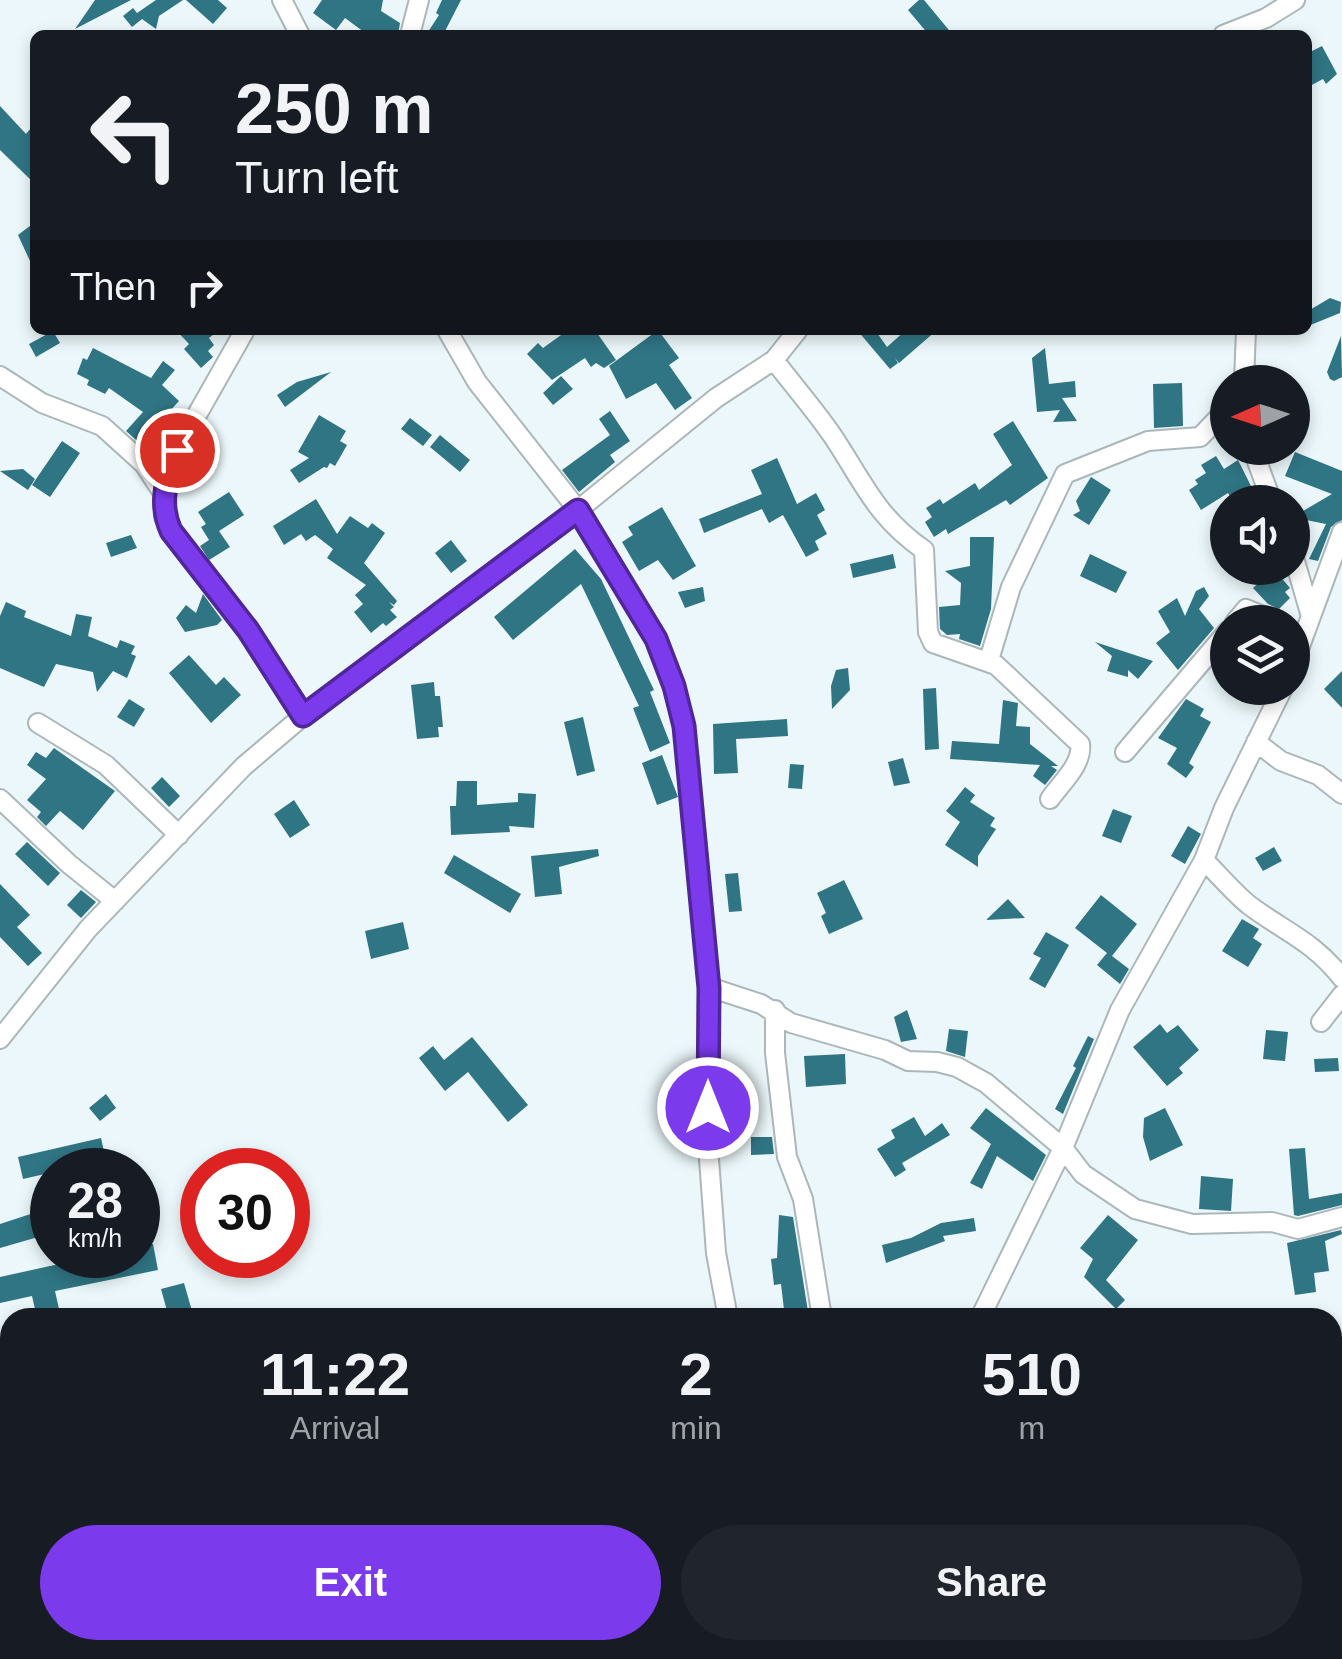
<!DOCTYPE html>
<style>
body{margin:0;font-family:Arial,sans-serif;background:#20242c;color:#f1f3f6;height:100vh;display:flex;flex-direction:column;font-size:38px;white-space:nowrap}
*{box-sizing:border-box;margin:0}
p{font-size:32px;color:#9ea1a6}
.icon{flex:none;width:55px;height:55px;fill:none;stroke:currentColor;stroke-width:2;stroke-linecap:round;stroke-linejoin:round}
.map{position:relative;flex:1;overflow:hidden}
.sheet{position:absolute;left:0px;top:1308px;width:1342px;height:352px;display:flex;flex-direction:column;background:#171b24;border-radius:30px 30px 0 0;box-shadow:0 5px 15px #0003}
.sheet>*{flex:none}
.top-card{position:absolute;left:30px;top:30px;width:1282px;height:305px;border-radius:15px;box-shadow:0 5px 15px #0003;background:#171b24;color:#f1f3f6;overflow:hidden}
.needle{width:65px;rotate:267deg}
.fabs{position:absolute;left:1210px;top:365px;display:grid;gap:20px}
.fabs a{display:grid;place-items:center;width:100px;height:100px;border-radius:50%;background:#171b24;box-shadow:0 5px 15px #0003;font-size:50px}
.speed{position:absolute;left:30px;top:1148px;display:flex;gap:20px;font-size:50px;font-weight:700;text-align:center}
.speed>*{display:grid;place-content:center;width:130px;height:130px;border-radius:50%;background:#171b24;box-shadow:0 5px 15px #0003;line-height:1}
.speed small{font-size:25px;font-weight:400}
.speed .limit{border:15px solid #d22;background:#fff;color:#111}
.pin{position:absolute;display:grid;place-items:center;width:85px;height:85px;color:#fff;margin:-42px;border:5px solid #fff;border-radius:50%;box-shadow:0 2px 10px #0007}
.me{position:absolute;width:110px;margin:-55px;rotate:0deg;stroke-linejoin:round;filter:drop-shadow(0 0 8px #0008)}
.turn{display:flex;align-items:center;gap:35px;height:210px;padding:0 40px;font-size:45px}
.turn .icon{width:130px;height:130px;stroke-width:2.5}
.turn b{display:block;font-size:70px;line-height:85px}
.then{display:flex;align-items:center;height:95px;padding:0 40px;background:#0003;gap:20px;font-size:38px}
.eta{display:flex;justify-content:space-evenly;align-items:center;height:170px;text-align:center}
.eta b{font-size:60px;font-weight:800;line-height:70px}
.cta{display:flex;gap:20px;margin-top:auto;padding:20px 40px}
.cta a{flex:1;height:115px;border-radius:60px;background:#7c3aed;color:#fff;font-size:40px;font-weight:800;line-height:115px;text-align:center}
.cta a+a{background:#20242c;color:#f1f3f6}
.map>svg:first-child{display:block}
.building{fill:#307584}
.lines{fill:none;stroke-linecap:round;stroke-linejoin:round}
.street-casing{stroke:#acb7ba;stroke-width:22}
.street{stroke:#fff;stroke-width:18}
.route-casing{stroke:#51269a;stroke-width:25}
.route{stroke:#7c3aed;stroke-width:18}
</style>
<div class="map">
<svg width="1342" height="1659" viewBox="0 0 1342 1659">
<rect width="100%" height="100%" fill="#ebf7fa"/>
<!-- building -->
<path class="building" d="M95,0H131L75,29Z
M156,0H183L159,16L156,29L142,19L132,27L123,16L133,8L137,13Z
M186,0H218L227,8L213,24Z
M322,0H383L381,11L400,23L398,35H368L345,18L336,30L313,13Z
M442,0H461L443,35H426L439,15L436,13Z
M919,0H924L953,35H929L908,10Z
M1322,46L1337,74L1326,84L1323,79L1308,87V53Z
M0,106L26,134L35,123V184L0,150Z
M35,222V272L18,235Z
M1330,298L1341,302L1340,313L1308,326V311Z
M176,330H219L209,338L214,345L208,351L213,357L201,368L184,349L189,344Z
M568,330H595L616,360L604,368L596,363L591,367L585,358L552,380L527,354L538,343L543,348Z
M658,330L679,358L669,365L692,398L675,410L656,383L626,399L609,366Z
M857,330H875L887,347L906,330H937L899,363L895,358L898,363L890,369Z
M53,331L60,343L36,357L29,344Z
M1341,336L1342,377L1334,381L1330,379L1327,372Z
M93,348L151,378L163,361L175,370L162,385L179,401L157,425L160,428L144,447L126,431L143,412L109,388L105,394L87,385L89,380L77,374L83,358L87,360Z
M1045,348L1049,384L1075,381L1076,397L1062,398L1077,421L1053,422L1060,410L1037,412L1032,358Z
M331,372L285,407L277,395L297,382Z
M561,376L573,389L553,405L543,393Z
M1182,383L1183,426L1154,428L1153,384Z
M610,411L630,441L610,455L615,462L579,492L562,470L610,435L599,419Z
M319,415L346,431L340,441L347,445L335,466L330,463L327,468L324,467L299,483L290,470L309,458L298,452Z
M410,418L432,435L423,446L401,429Z
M1013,421L1048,478L1010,505L1006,500L948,534L946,529L934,537L925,522L932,517L926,508L940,499L943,504L975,483L979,490L1012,465L993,434Z
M440,435L470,460L460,472L430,447Z
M62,441L80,453L50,497L32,485Z
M1295,452L1342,471V520L1331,527L1318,561L1309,559L1326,524L1306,520L1303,511L1332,494L1285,476Z
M1216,456L1224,469L1238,460L1259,502H1234L1228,493L1201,510L1189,490L1198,484L1195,480L1206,473L1201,465Z
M777,458L797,504L816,493L825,510L817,515L827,534L815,541L819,550L806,557L783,515L769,523L762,509L704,533L699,519L762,494L751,470Z
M23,469L35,479L28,490L0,471Z
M1091,477L1111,490L1089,525L1073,515L1080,511L1076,501Z
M229,492L244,515L219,531L230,547L209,560L200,546L209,540L201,527L206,524L198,512Z
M316,499L337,534L350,516L368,528L372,523L385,533L364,563L397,601L394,605L389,602L394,607L390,610L397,617L386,626L383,623L371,633L354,612L363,604L355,595L366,585L327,558L333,549L315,535L306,541L301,534L284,545L273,526Z
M662,507L696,566L673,580L658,560L639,571L622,542L633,535L628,527Z
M131,535L137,548L111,557L106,543Z
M970,537H994L991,609L980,646L959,639L960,634L947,635L940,629L939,607L960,605L961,583L945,571L970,566Z
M451,540L467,561L451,573L435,553Z
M575,549L601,579L654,690L650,692L670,743L650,752L633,708L639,706L581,584L513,640L494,617Z
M893,554L896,568L853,578L850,564Z
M1090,554L1127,572L1116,593L1080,576Z
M1274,569L1290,588L1285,592L1290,598L1279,609L1268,604L1253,588Z
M703,587L705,601L685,608L678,592Z
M1204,587L1209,596L1199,609L1214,628L1178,670L1156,643L1170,632L1158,611L1177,598L1185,616L1196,591Z
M203,594L222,620L217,625L185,632L176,618L186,605L196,613Z
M6,602L26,611L24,617L71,636L76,614L92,617L88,636L117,648L120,640L135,646L131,654L136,656L127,678L113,671L97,692L93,672L56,664L44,687L0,668V616Z
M1095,642L1153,661L1138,679L1128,670V677L1107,671L1112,656Z
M189,655L216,685L224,677L241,695L211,723L169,673Z
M848,668L850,690L832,709L831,686L836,670Z
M1342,671V708L1324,689Z
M434,682L435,696H440L443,727H438L439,737L417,739L411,685Z
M936,688L939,749L925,750L923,689Z
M129,699L145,709L134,727L117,717Z
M1186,699L1204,709L1200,716L1211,722L1189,763L1194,767L1186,778L1167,764L1177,748L1158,738Z
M1003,700L1018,703L1016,726L1030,727V744L1058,766H1051L1057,770L1045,785L1033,776L1040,765L950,759L952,741L999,744Z
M583,717L595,771L577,776L564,722Z
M787,719L788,736L736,739L738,773L714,774L713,724Z
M54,748L115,791L83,830L60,811L46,826L37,817L41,812L27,800L46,779L27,765L36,752L46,758Z
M662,755L678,797L657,805L642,763Z
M903,758L910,783L894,786L888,762Z
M790,764L804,765L802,789L788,788Z
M162,777L180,796L169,807L151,788Z
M457,781H477V805L518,802V793L536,794L534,828L509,826L510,832L451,835L450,806H456Z
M965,787L975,795L970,802L995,818L990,826L996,829L978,856V867L945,845L960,822L946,811Z
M294,800L310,825L290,838L274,814Z
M1113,809L1132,816L1121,843L1102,836Z
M1188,826L1201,834L1185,864L1171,856Z
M27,842L60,873L48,886L15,854Z
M1274,847L1282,861L1263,871L1255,858Z
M598,849L599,856L559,867L562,894L535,897L531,856Z
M454,855L521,894L510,913L444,873Z
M738,873L742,911L729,912L725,874Z
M844,880L863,919L829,934L821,916L826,913L817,893Z
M0,884L30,915L17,927L42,953L28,966L0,937Z
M81,890L96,902L81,918L67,905Z
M1101,895L1137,924L1112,956L1129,969L1120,984L1097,965L1107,953L1075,928Z
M1008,899L1025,918L986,920Z
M1242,919L1259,929L1253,938L1262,944L1248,967L1222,951Z
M403,922L409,949L371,959L365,931Z
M1046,932L1069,945L1045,988L1029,979L1041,958L1033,954Z
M907,1010L917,1039L901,1042L894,1017Z
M1160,1024L1167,1033L1178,1025L1199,1050L1179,1068L1183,1073L1167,1086L1133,1047Z
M949,1029L968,1031L965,1057L946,1051Z
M1266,1030L1288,1032L1285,1061L1263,1059Z
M1088,1036L1094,1039L1063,1114L1055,1109L1076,1068L1073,1066Z
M472,1037L528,1105L508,1122L468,1072L445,1091L419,1058L433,1046L444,1060Z
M845,1054L846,1084L806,1087L804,1056Z
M1338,1058L1339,1071L1315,1072L1314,1059Z
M106,1094L116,1108L100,1121L89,1108Z
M986,1108L1046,1155L1033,1181L997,1156L982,1189L970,1183L991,1144L970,1128Z
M1165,1108L1183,1145L1150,1161L1143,1137L1144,1118Z
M914,1117L925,1136L942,1123L950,1135L902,1163L906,1170L895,1177L877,1149L895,1138L891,1130Z
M751,1137H772L774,1154L751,1155Z
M101,1138L106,1160L23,1179L18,1157Z
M1305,1148L1309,1199L1342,1193V1205L1298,1216L1294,1215L1289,1149Z
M1201,1176L1233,1179L1231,1211L1199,1209Z
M52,1207V1233L0,1248V1224Z
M779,1215L793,1217L809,1318H785L781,1284L774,1285L771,1259L777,1258Z
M1108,1215L1138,1240L1106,1280L1125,1300L1116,1309L1084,1277L1093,1259L1080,1248Z
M974,1218L976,1231L943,1236L945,1241L886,1263L882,1245L911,1238L941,1223Z
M1341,1230L1342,1234L1325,1241L1329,1271L1314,1273L1316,1292L1295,1295L1287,1243Z
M153,1244L158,1270L55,1291L61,1318H37L32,1296L0,1303V1277L100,1255H138V1247Z
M184,1283L194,1318H169L161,1289Z"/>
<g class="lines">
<!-- street casing -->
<g class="street-casing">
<path id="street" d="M282,0L300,35
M410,35L419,0
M1223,35L1266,18L1295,0
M245,330L177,450L163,493L164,517L183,548L248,631L303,716
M447,330L477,382L578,510L656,639L675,686L689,760L709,987L708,1146L716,1253L728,1318
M774,360C793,385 814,409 832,435C863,481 875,516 924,550L928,632L933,643L996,665L1080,744C1083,764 1061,783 1050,799
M0,376L42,403L102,426L144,464L163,493
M1244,382L1246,330
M1252,448L1272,502
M1292,551L1310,613
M1235,622L1246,609L1278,622
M989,660L1011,587L1065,474L1148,441L1200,437L1228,408
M1292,668L1342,532
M38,723L106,765L179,835
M1256,742L1281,761L1318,775L1342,794
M1125,752L1228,631
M0,799L69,864L115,901
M1204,860C1219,875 1233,892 1249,905C1285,932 1313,941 1342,978
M709,987L761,1004L791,1023L885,1050L908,1061L937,1062L957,1067L986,1083L1063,1148L1083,1174L1135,1209L1192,1224L1272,1222L1298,1229L1342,1217
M775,1010V1053L787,1157L803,1199L822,1318
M1321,1022L1342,995
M0,1039L88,929L244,766L303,716L578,510L716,398L774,360L798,330
M980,1318L1063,1148L1120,1010L1204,860L1224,808L1283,688
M1332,1427L1342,1420
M0,1505L10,1507
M231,1650L244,1659
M905,1650L908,1659
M1111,1650L1123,1659
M1036,1659L1042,1650"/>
</g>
<!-- street -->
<use href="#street" class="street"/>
</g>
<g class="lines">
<!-- route casing -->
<g class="route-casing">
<path id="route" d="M177,450C167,479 158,502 171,531L248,630L303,716L578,510L656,639L674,686L684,726L709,988L708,1108"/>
</g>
<!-- route -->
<use href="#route" class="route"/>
</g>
</svg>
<div class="fabs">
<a><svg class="needle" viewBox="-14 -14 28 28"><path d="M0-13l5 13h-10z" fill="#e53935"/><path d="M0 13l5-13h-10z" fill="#9ea1a6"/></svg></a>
<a><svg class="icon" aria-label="sound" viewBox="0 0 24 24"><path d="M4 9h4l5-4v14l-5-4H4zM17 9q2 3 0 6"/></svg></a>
<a><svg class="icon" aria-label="layers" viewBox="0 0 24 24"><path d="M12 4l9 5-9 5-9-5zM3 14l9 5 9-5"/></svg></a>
</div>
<div class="speed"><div>28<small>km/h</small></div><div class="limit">30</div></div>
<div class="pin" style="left:177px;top:450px;background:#d93025"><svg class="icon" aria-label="arrive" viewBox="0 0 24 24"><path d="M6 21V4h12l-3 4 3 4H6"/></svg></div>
<svg class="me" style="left:708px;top:1108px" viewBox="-20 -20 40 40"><circle r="17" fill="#7c3aed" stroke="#fff" stroke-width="3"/><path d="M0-11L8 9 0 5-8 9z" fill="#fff"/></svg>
<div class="top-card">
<div class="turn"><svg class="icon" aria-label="left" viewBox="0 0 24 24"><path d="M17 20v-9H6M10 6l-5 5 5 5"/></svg><div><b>250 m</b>Turn left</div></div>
<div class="then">Then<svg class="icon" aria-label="right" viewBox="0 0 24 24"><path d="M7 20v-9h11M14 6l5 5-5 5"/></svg></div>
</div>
<section class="sheet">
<div class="eta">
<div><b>11:22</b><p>Arrival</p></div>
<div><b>2</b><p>min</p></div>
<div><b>510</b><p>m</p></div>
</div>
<div class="cta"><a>Exit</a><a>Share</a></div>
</section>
</div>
